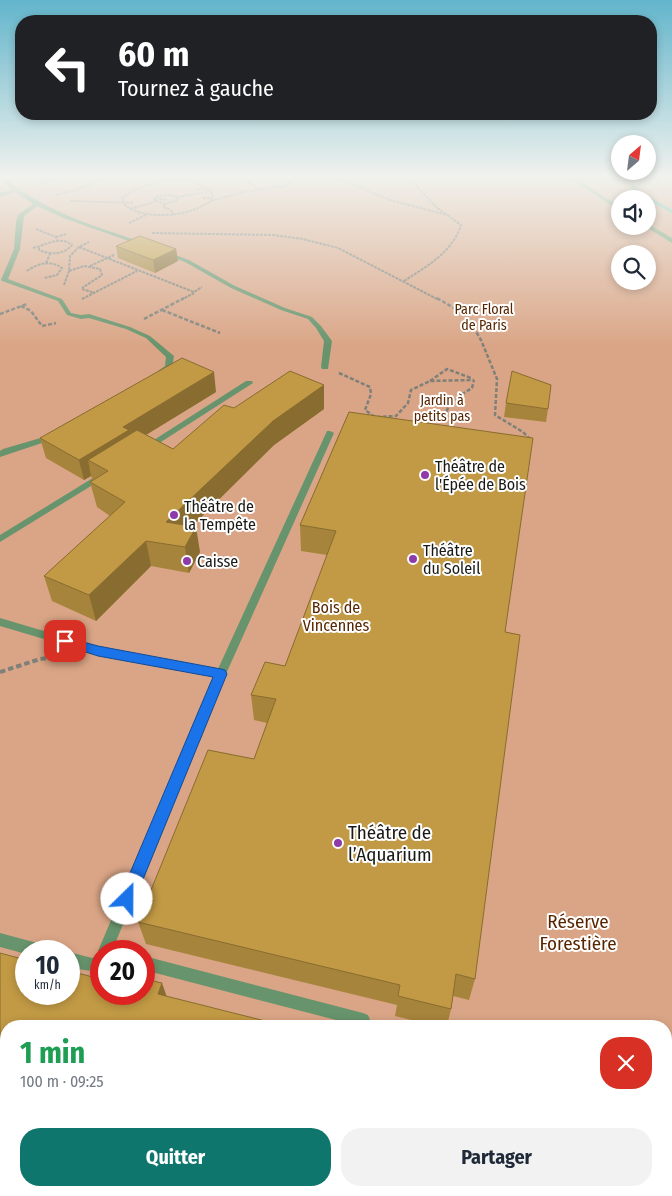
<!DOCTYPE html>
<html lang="fr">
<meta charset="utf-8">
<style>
body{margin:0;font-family:"Fira Sans Condensed",sans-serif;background:#f2f2f3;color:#1f2937;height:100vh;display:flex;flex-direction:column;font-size:19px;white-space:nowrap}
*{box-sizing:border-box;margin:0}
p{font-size:16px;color:#747a83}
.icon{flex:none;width:28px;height:28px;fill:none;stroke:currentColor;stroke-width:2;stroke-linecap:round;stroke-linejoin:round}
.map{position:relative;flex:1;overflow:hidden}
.details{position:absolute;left:0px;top:1020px;width:672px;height:176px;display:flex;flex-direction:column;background:#fff;border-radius:20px 20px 0 0;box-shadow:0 2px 8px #0003}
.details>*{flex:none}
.top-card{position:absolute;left:15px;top:15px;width:642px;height:105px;border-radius:20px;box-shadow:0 2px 8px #0003;background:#202124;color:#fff;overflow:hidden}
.needle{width:32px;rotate:28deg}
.buttons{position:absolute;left:611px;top:135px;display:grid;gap:10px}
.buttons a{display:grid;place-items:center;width:45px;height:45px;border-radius:50%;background:#fff;box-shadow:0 2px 8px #0003;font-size:25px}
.speed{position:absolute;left:15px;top:940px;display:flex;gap:10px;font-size:25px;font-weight:700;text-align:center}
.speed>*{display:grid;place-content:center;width:65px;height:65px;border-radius:50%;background:#fff;box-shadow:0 2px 8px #0003;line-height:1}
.speed small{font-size:12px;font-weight:400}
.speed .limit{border:8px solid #d22;background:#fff;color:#111}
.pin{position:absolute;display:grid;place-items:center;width:42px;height:42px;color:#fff;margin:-21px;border-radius:10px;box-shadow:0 2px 8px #0006}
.me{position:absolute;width:55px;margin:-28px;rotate:23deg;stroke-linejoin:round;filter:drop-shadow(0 0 4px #0008)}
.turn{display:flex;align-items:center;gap:18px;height:105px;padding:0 20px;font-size:22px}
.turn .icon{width:65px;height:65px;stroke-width:2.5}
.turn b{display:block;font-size:35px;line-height:42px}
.round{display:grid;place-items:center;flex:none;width:52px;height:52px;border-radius:20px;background:#f2f2f3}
.headline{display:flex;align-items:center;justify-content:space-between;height:85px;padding:0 20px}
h1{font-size:30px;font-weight:700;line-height:38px;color:#1e9e55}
.button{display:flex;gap:10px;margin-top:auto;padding:10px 20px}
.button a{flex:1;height:58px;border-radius:20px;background:#0f766e;color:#fff;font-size:20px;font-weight:700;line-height:58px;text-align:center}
.button a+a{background:#f2f2f3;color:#1f2937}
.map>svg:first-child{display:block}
.green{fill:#daa586;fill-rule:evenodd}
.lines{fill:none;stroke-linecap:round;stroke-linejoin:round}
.stream{fill:#3ab7a1;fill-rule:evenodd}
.path-far3{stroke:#7e8079;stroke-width:2;stroke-dasharray:3 1;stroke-linecap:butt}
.path-far2{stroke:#7e8079;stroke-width:2.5;stroke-dasharray:4 2;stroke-linecap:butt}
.path-far1{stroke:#7e8079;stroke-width:4;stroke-dasharray:5.5 3;stroke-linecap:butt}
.path{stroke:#7e8079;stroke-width:4.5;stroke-dasharray:8 4;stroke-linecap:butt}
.service{fill:#67946c;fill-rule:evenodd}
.wall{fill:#a7843b}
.shaded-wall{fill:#886c30}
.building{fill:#c29a45;stroke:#886c30}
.route{fill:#1a73e8;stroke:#114b97}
.poi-dot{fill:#8e3aa8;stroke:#fff;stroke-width:2}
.labels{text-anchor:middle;stroke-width:4;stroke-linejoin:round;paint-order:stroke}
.far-park-label{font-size:14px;fill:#572600;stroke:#fff}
.poi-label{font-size:16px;fill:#191a16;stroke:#fff;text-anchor:start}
.park-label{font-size:16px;fill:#572600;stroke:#fff}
.near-poi-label{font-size:19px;fill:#191a16;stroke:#fff;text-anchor:start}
.near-park-label{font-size:19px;fill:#572600;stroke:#fff}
</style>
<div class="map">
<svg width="672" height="1196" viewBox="0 0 672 1196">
<rect width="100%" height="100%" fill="#dfe1d8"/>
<!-- green -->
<path class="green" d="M0,178H672V1196H0ZM620,199H648V226H620ZM620,254H648V281H620ZM26,951H69V994H26ZM101,951H144V994H101ZM6,1026H666V1190H6Z"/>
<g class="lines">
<!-- stream -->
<path class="stream" d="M616,178H622L632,182L638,190L672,210V213L635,192L630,184Z"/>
<!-- path-far3 -->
<path class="path-far3" d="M36,178L41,181L52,178
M241,178L261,190
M337,178L390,200L447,215
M169,180C186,180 200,181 213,194L211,201C204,205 197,209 190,211C170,217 138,218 123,203V197C137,187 152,183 169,180Z
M38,185L59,178
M197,190L207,188
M56,195L79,189L105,178
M169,195L177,197L178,200L165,204L154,200L158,196Z
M177,197L211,191
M155,198L167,200
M203,198H212
M70,201L134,203
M211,201L244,192L285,186L296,178
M165,204L163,207L171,210L174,215
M130,209L155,202
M129,223L148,214
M36,229L56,237L57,240
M152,233L273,235L303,239L338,248L439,300
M56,237L66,234
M79,247L194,292L202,287
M33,248C47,245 59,235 72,245C63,255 51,255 39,250V247
M46,263L50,254
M90,266L114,255
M27,271C38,263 51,260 62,268L57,275L44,278
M69,271L84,266L100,269L102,275L82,288
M404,281C427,266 452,253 461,225L436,207L409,178
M64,285L69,271L70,256L79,247L89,242
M82,289L95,293
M82,299L137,271
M181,300L194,293"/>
<!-- path-far2 -->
<path class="path-far2" d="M437,298L466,315L481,340L497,379L495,415L523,432L529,438V441
M21,306L31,311L42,326L56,323
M162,310L220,333
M0,314L27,304
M144,319L184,298
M339,373L370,387L371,394L365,410L375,417L396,416L408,403L411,390L430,381L474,380
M430,381L447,369L471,378
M428,425L444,417L451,401L472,388L474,380"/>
<!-- path-far1 -->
<path class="path-far1" d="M0,672L40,659L55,657"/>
<!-- path -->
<path class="path" d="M0,1089L6,1090
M0,1174H6
M132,1190L181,1196
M372,1190L389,1196
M579,1196L583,1194L632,1196"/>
<!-- service -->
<path class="service" d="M0,178H5C45,212 95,226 144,243V245H140L66,219L37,206L24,216L20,249L8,279L62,299L71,313L81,315L89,314L130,327L150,336L174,356L172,369L164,375H158V371L165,366L166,357L146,338L126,329L89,318L81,319L67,315L58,301L2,281L1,280L14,249L16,221L18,215L33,204L15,192L0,197V193L12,189Z
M569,178H575L620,207V211Z
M648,224L672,238V243L646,227Z
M165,251L189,260L235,286L285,308L312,317L321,326L332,341L328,369H322L321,367L324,341L316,328L308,319L281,310L231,288L185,262L163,254V252Z
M246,381H252L253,383L150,449H144L143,447Z
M327,431H330L334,433L226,674L112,951H101V969C90,973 80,969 69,966V952L92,958L99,954L98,951L214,677L98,655L0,626V618L98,647L218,669Z
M54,434L58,436L57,438L0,457V451L3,449Z
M101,473L105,476L104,478L0,542V535Z
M0,933L41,944L46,946L48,951H26V954L0,947Z
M144,956L363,1013L368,1015L370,1020L368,1025L359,1026L144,970Z"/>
</g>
<!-- wall -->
<path class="wall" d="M116,246L176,249L178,261L155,273L118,258Z
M324,385V409L274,445L192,526L200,552L189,573L151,566L96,621L52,601L44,576L110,516L97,507L90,482L93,481L91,476L84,480L46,458L40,438L216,392L146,435L173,449L234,408Z
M506,403L548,409L546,422L504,417Z
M349,412L505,632L475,979L469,1000L453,996L451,1009L447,1026H435L395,1016L397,1005L146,944L138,922L254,759L267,723L254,720L251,695L285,666L327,555L301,551L300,525Z
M0,953L6,1026V1076L0,1074Z
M434,1190H451L458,1196H435Z"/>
<!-- shaded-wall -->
<path class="shaded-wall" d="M176,249L178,261L155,273L153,260Z
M214,372L216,392L131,444L88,460L91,476L84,480L79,460L123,427Z
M324,385V409L274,445L173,545L166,522L273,421Z
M196,527L200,552L189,573L185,547Z
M146,541L151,566L96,621L89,595Z
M162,983L169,1003L158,994Z"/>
<!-- building -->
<path class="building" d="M140,236L176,249L153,260L116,246Z
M182,358L214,372L123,427L129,430L79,460L40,438Z
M290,371L324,385L273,421L166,522L196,527L185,547L146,541L89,595L44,576L125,502L90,482L108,471L88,460L137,430L173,449L224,405L234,408Z
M512,371L551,385L548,409L506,403Z
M349,412L533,438L505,632L520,635L475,979L456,974L451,1009L398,996L400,985L138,922L208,750L254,759L276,699L251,695L265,662L285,666L336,531L300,525Z
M0,953L26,960V994H69V971L101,979V994H144V979L162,983L158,994L285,1026H6V1063L0,1061Z
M436,1190H451L457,1194L458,1196H436Z"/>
<!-- sky -->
<linearGradient id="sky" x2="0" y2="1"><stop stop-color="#62b5cc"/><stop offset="0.51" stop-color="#f1f2ed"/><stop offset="1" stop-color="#f1f2ed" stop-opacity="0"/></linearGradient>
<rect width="672" height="346" fill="url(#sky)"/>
<!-- route -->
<path class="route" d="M65,637L98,646L221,669L225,670L227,674L135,899L132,904L127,906L122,904L119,899L213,677L98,656L61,644L59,641Z"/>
<!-- markers -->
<g class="poi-dot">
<circle cx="425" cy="475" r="5"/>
<circle cx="174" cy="515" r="5"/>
<circle cx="413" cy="559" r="5"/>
<circle cx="187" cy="561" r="5"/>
<circle cx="338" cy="843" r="5"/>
</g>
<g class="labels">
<!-- far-park labels -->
<g class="far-park-label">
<text x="484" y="314">Parc Floral<tspan x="484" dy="16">de Paris</tspan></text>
<text x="442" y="405">Jardin à<tspan x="442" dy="16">petits pas</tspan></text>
</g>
<!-- poi labels -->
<g class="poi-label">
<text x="435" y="472">Théâtre de<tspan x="435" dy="18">l'Épée de Bois</tspan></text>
<text x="184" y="512">Théâtre de<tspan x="184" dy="18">la Tempête</tspan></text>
<text x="423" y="556">Théâtre<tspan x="423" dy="18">du Soleil</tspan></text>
<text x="197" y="567">Caisse</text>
</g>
<!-- park labels -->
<g class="park-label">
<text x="336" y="613">Bois de<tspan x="336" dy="18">Vincennes</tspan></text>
</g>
<!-- near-poi labels -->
<g class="near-poi-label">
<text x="348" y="839">Théâtre de<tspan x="348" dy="22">l’Aquarium</tspan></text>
</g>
<!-- near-park labels -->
<g class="near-park-label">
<text x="578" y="928">Réserve<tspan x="578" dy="22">Forestière</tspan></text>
</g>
</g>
</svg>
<div class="buttons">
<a><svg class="needle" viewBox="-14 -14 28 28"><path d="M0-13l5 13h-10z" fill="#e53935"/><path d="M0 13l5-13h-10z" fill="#747a83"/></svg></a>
<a><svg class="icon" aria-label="sound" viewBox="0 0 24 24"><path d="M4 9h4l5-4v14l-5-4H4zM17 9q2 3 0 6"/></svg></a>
<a><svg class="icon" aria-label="search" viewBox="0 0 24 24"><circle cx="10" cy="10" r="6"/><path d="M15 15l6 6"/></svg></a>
</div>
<div class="speed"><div>10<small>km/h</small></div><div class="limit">20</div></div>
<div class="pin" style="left:65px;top:641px;background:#d93025"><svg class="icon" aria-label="arrive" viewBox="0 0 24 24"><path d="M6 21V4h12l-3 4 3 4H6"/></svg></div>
<svg class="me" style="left:127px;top:899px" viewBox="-20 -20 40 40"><circle r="19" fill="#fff"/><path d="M0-13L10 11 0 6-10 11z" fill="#1a73e8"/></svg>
<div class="top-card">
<div class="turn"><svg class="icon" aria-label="left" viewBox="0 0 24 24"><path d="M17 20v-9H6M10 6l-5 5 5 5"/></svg><div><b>60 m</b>Tournez à gauche</div></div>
</div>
<section class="details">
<div class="headline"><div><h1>1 min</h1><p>100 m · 09:25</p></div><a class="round" style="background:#d93025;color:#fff"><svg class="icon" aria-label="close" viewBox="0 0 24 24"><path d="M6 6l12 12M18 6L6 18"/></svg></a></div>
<div class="button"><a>Quitter</a><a>Partager</a></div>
</section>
</div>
